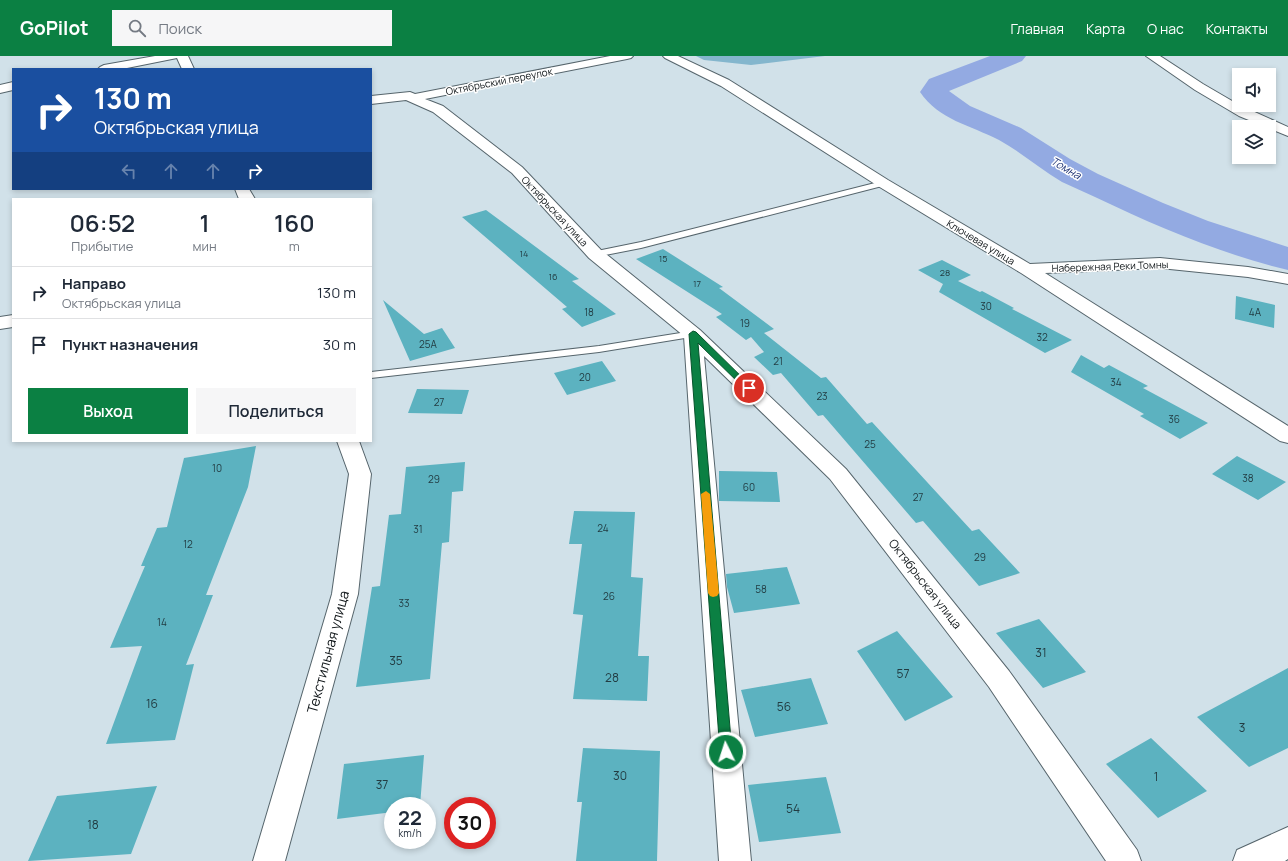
<!DOCTYPE html>
<html lang="ru">
<meta charset="utf-8">
<style>
body{margin:0;font-family:Manrope,sans-serif;background:#f6f6f7;color:#1f2937;height:100vh;display:flex;flex-direction:column;font-size:15px;white-space:nowrap}
*{box-sizing:border-box;margin:0}
p{font-size:13px;color:#747a83}
.icon{flex:none;width:22px;height:22px;fill:none;stroke:currentColor;stroke-width:2;stroke-linecap:round;stroke-linejoin:round}
.map{position:relative;flex:1;overflow:hidden}
.details{position:absolute;left:12px;top:142px;width:360px;height:244px;display:flex;flex-direction:column;background:#fff;border-radius:0px;box-shadow:0 2px 6px #0003}
.details>*{flex:none}
.banner{position:absolute;left:12px;top:12px;width:360px;height:122px;border-radius:0px;box-shadow:0 2px 6px #0003;background:#1a4fa0;color:#fff;overflow:hidden}
.fabs{position:absolute;left:1232px;top:12px;display:grid;gap:8px}
.fabs a{display:grid;place-items:center;width:44px;height:44px;border-radius:0px;background:#fff;box-shadow:0 2px 6px #0003;font-size:20px}
.speed{position:absolute;left:384px;top:741px;display:flex;gap:8px;font-size:20px;font-weight:700;text-align:center}
.speed>*{display:grid;place-content:center;width:52px;height:52px;border-radius:50%;background:#fff;box-shadow:0 2px 6px #0003;line-height:1}
.speed small{font-size:10px;font-weight:400}
.speed .limit{border:6px solid #d22;background:#fff;color:#111}
.pin{position:absolute;display:grid;place-items:center;width:34px;height:34px;color:#fff;margin:-17px;border:2px solid #fff;border-radius:50%;box-shadow:0 1px 4px #0007}
.me{position:absolute;width:44px;margin:-22px;rotate:356deg;stroke-linejoin:round;filter:drop-shadow(0 0 3px #0008)}
.turn{display:flex;align-items:center;gap:14px;height:84px;padding:0 16px;font-size:18px}
.turn .icon{width:52px;height:52px;stroke-width:2.5}
.turn b{display:block;font-size:28px;line-height:34px}
.lanes{display:flex;align-items:center;height:38px;padding:0 16px;background:#0003;justify-content:center;gap:20px;direction:ltr}
.lanes .off{opacity:.35}
.eta{display:flex;justify-content:space-evenly;align-items:center;height:68px;text-align:center}
.eta b{font-size:24px;font-weight:600;line-height:28px}
.cta{display:flex;gap:8px;margin-top:auto;padding:8px 16px}
.cta a{flex:1;height:46px;border-radius:0px;background:#0b8043;color:#fff;font-size:16px;font-weight:600;line-height:46px;text-align:center}
.cta a+a{background:#f6f6f7;color:#1f2937}
ul{padding:0;list-style:none}
li{display:flex;align-items:center;gap:12px;height:52px;padding:0 16px;border-top:1px solid #e0e1e3}
li div{flex:1}
li b{display:block;font-size:15px}
li em{font-style:normal}
header{display:flex;align-items:center;gap:24px;box-sizing:border-box;height:56px;padding:0 20px;background:#0b8043;color:#fff}
header strong{font-size:19px}
nav{display:flex;gap:22px;margin-inline-start:auto;font-size:14px}
.search{width:280px;height:36px;background:#f6f6f7;display:flex;align-items:center;gap:10px;box-sizing:border-box;padding:0 14px;border-radius:0px;color:#747a83;font-size:15px}
.map>svg:first-child{display:block}
.green{fill:#84b6cd}
.lines{fill:none;stroke-linecap:round;stroke-linejoin:round}
.river{fill:#93aae2;fill-rule:evenodd}
.building{fill:#5cb2c0}
.lane-casing{stroke:#56656c;stroke-width:2}
.street-casing{stroke:#56656c;stroke-width:2}
.lane{fill:#fff;fill-rule:evenodd}
.street{fill:#fff;fill-rule:evenodd}
.route{fill:#0b8043;stroke:#07532c}
.slow{fill:#f59e0b}
.labels{text-anchor:middle;stroke-width:3;stroke-linejoin:round;paint-order:stroke}
.far-number-label{font-size:9px;fill:#223c42}
.far-street-label{font-size:10px;fill:#0f1518;stroke:#fff}
.number-label{font-size:10px;fill:#223c42}
.far-water-label{font-size:11px;font-style:italic;fill:#1e3274;stroke:#fff}
.street-label{font-size:12px;fill:#0f1518;stroke:#fff}
.near-number-label{font-size:12px;fill:#223c42}
.near-street-label{font-size:14px;fill:#0f1518;stroke:#fff}
</style>
<header>
<strong>GoPilot</strong>
<div class="search"><svg class="icon" aria-label="search" viewBox="0 0 24 24"><circle cx="10" cy="10" r="6"/><path d="M15 15l6 6"/></svg>Поиск</div>
<nav><a>Главная</a><a>Карта</a><a>О нас</a><a>Контакты</a></nav>
</header>
<div class="map">
<svg width="1288" height="805" viewBox="0 0 1288 805">
<rect width="100%" height="100%" fill="#d1e1e9"/>
<!-- green -->
<path class="green" d="M696,0H825L751,9L704,4Z"/>
<g class="lines">
<!-- river -->
<path class="river" d="M990,0H1026L1022,5L949,35L970,50L1021,72L1070,103L1098,118L1163,147L1208,165L1288,191V214C1221,198 1158,171 1095,141C1084,136 1073,131 1062,126C1040,113 1021,96 999,84C970,69 939,64 920,36L929,23Z"/>
</g>
<!-- building -->
<path class="building" d="M486,154L579,223L572,225L616,258L582,271L562,253L567,251L462,161Z
M663,193L723,231L719,232L774,273L764,277L821,322L826,321L867,368L872,366L972,475L979,473L1020,517L979,530L923,465L916,467L823,359L818,360L781,317L773,319L754,301L764,296L751,281L746,284L716,261L722,258L636,203Z
M942,204L971,219L958,225L980,236L982,235L1014,252L1012,253L1072,284L1045,297L939,236L943,228L918,214Z
M1236,240L1275,249L1274,272L1235,263Z
M383,244L424,278L442,272L455,292L410,305Z
M1081,299L1104,312L1109,309L1148,330L1143,332L1208,367L1180,383L1140,360L1144,358L1071,316Z
M602,305L616,325L567,339L554,317Z
M417,333L469,334L462,358L408,357Z
M256,390L248,431L206,539H213L186,609L194,608L175,684L106,688L142,590L110,592L145,510H141L157,472L167,471L184,402Z
M1237,400L1286,426L1258,444L1212,418Z
M465,406L463,435L452,436L449,486L442,487L430,623L356,631L372,531L380,530L389,459L401,458L406,411Z
M719,415L777,416L780,446L719,445Z
M574,455L635,456L631,521L643,522L638,600H649L647,645L573,643L583,559L573,558L582,488H569Z
M787,511L800,548L734,557L727,531L726,518Z
M1039,563L1086,616L1043,632L996,577Z
M897,575L953,641L905,665L857,595Z
M1288,612V692L1249,711L1197,661Z
M811,622L828,668L755,681L741,634Z
M1151,682L1207,735L1158,762L1106,708Z
M583,692L660,695L657,805H576L582,746H577Z
M424,699L420,750H393V756L337,763L344,708Z
M826,721L841,777L759,786L748,729Z
M157,730L131,798L28,805L57,740Z"/>
<g class="lines">
<!-- lane casing -->
<g class="lane-casing">
<path id="lane" d="M883,125L887,127L886,129L641,192L595,201L590,198L592,196L641,186Z
M693,275L698,278L697,280L599,296L371,322V316L599,290Z"/>
</g>
<!-- street casing -->
<g class="street-casing">
<path id="street" d="M155,0H188L194,13H182L177,2L122,13H98L100,11L104,9Z
M610,0H633L631,2L627,3L425,43L443,50L522,111L601,194L700,274L846,413L1009,615L1137,794L1141,805H1106L989,631L830,423L704,300L751,805H719L684,280L589,202L512,117L433,56L406,44L371,48V40L410,36L415,38Z
M663,0H678L729,24L888,124L1030,208L1160,202L1248,211L1288,218V228L1248,221L1160,212L1045,217L1288,370V387L1280,385L1021,217L878,130L721,30L665,2Z
M1146,0H1160L1203,28L1239,49L1288,71V80L1239,60L1195,34Z
M13,26V34L0,37V29Z
M235,133H249L255,143H239Z
M13,259V271L0,273V261Z
M337,385H359L371,418L358,538L285,805H253L332,538L349,418Z
M1288,771V803L1285,805H1233L1237,794Z"/>
</g>
<!-- lane -->
<use href="#lane" class="lane"/>
<!-- street -->
<use href="#street" class="street"/>
</g>
<!-- route -->
<path class="route" d="M693,275L696,276L753,332L752,334H746L698,287L732,696L730,700L726,702L722,700L720,696L689,278Z"/>
<!-- slow -->
<path class="slow" d="M706,435L710,438L719,537L717,540L713,541L710,540L708,537L701,438Z"/>
<g class="labels">
<!-- far-number labels -->
<g class="far-number-label">
<text x="524" y="201">14</text>
<text x="663" y="206">15</text>
<text x="945" y="220">28</text>
<text x="553" y="224">16</text>
<text x="697" y="231">17</text>
</g>
<!-- far-street labels -->
<g class="far-street-label">
<text transform="translate(499 25) rotate(-11)" y="4">Октябрьский переулок</text>
<text transform="translate(555 155) rotate(47)" y="4">Октябрьская улица</text>
<text transform="translate(981 186) rotate(31)" y="4">Ключевая улица</text>
<text transform="translate(1110 210) rotate(-2)" y="4">Набережная Реки Томны</text>
</g>
<!-- number labels -->
<g class="number-label">
<text x="986" y="254">30</text>
<text x="589" y="260">18</text>
<text x="1255" y="260">4А</text>
<text x="745" y="271">19</text>
<text x="1042" y="285">32</text>
<text x="428" y="292">25А</text>
<text x="778" y="309">21</text>
<text x="585" y="325">20</text>
<text x="1116" y="330">34</text>
<text x="822" y="344">23</text>
<text x="439" y="350">27</text>
<text x="1174" y="367">36</text>
<text x="870" y="392">25</text>
<text x="217" y="416">10</text>
<text x="1248" y="426">38</text>
<text x="434" y="427">29</text>
<text x="749" y="435">60</text>
<text x="918" y="445">27</text>
<text x="603" y="476">24</text>
<text x="418" y="477">31</text>
<text x="188" y="492">12</text>
<text x="980" y="505">29</text>
<text x="761" y="537">58</text>
<text x="609" y="544">26</text>
<text x="404" y="551">33</text>
<text x="162" y="570">14</text>
</g>
<!-- far-water labels -->
<g class="far-water-label">
<text transform="translate(1066 112) rotate(30)" y="4">Томна</text>
</g>
<!-- street labels -->
<g class="street-label">
<text transform="translate(925 528) rotate(52)" y="4">Октябрьская улица</text>
</g>
<!-- near-number labels -->
<g class="near-number-label">
<text x="1041" y="601">31</text>
<text x="396" y="609">35</text>
<text x="903" y="622">57</text>
<text x="612" y="626">28</text>
<text x="152" y="652">16</text>
<text x="784" y="655">56</text>
<text x="1242" y="676">3</text>
<text x="620" y="724">30</text>
<text x="1156" y="725">1</text>
<text x="382" y="733">37</text>
<text x="793" y="757">54</text>
<text x="93" y="773">18</text>
</g>
<!-- near-street labels -->
<g class="near-street-label">
<text transform="translate(328 596) rotate(-75)" y="5">Текстильная улица</text>
</g>
</g>
</svg>
<div class="fabs">
<a><svg class="icon" aria-label="sound" viewBox="0 0 24 24"><path d="M4 9h4l5-4v14l-5-4H4zM17 9q2 3 0 6"/></svg></a>
<a><svg class="icon" aria-label="layers" viewBox="0 0 24 24"><path d="M12 4l9 5-9 5-9-5zM3 14l9 5 9-5"/></svg></a>
</div>
<div class="speed"><div>22<small>km/h</small></div><div class="limit">30</div></div>
<div class="pin" style="left:749px;top:332px;background:#d93025"><svg class="icon" aria-label="arrive" viewBox="0 0 24 24"><path d="M6 21V4h12l-3 4 3 4H6"/></svg></div>
<svg class="me" style="left:726px;top:696px" viewBox="-20 -20 40 40"><circle r="17" fill="#0b8043" stroke="#fff" stroke-width="3"/><path d="M0-11L8 9 0 5-8 9z" fill="#fff"/></svg>
<div class="banner">
<div class="turn"><svg class="icon" aria-label="right" viewBox="0 0 24 24"><path d="M7 20v-9h11M14 6l5 5-5 5"/></svg><div><b>130 m</b>Октябрьская улица</div></div>
<div class="lanes"><svg class="icon off" aria-label="left" viewBox="0 0 24 24"><path d="M17 20v-9H6M10 6l-5 5 5 5"/></svg><svg class="icon off" aria-label="ahead" viewBox="0 0 24 24"><path d="M12 20V5M6 11l6-6 6 6"/></svg><svg class="icon off" aria-label="ahead" viewBox="0 0 24 24"><path d="M12 20V5M6 11l6-6 6 6"/></svg><svg class="icon" aria-label="right" viewBox="0 0 24 24"><path d="M7 20v-9h11M14 6l5 5-5 5"/></svg></div>
</div>
<section class="details">
<div class="eta">
<div><b>06:52</b><p>Прибытие</p></div>
<div><b>1</b><p>мин</p></div>
<div><b>160</b><p>m</p></div>
</div>
<ul>
<li><svg class="icon" aria-label="right" viewBox="0 0 24 24"><path d="M7 20v-9h11M14 6l5 5-5 5"/></svg><div><b>Направо</b><p>Октябрьская улица</p></div><em>130 m</em></li>
<li><svg class="icon" aria-label="arrive" viewBox="0 0 24 24"><path d="M6 21V4h12l-3 4 3 4H6"/></svg><div><b>Пункт назначения</b></div><em>30 m</em></li>
</ul>
<div class="cta"><a>Выход</a><a>Поделиться</a></div>
</section>
</div>
